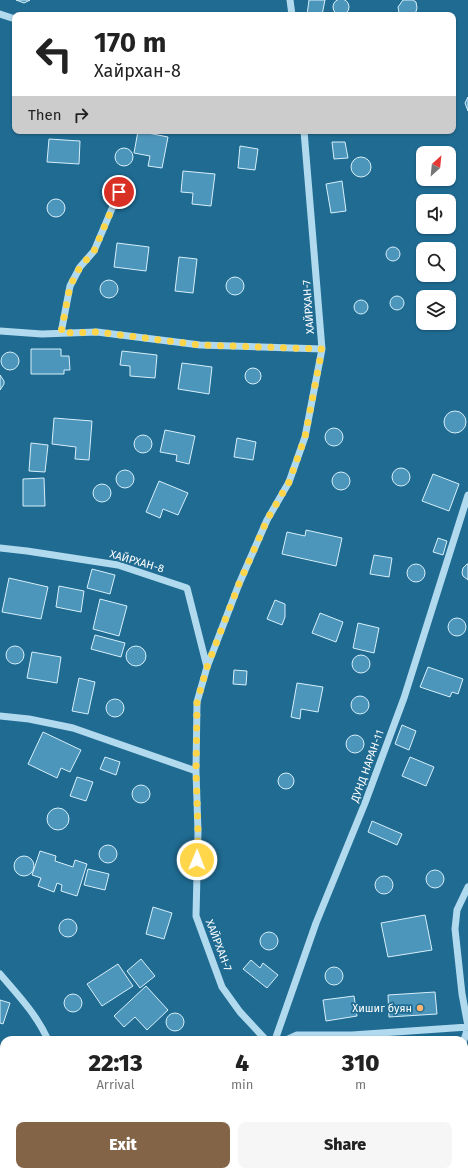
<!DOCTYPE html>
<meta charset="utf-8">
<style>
body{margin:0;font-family:"Fira Sans",sans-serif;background:#f6f6f6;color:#222;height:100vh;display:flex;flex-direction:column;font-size:15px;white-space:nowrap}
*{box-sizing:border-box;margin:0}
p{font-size:13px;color:#767676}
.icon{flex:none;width:22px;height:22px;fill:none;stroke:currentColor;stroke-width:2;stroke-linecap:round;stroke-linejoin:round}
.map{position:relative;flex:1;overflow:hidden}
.side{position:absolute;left:0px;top:1036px;width:468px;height:140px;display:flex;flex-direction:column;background:#fff;border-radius:12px 12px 0 0;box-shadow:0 1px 3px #0004}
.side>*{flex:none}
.top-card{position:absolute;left:12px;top:12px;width:444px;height:122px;border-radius:8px;box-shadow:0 1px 3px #0004;background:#fff;color:#222;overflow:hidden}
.needle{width:26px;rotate:27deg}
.controls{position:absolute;left:416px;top:146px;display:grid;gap:8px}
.controls a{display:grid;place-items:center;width:40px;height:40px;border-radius:8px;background:#fff;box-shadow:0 1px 3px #0004;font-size:20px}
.pin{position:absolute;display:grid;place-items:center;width:34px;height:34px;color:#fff;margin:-17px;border:2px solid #fff;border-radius:50%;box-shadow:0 1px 4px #0007}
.me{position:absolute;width:44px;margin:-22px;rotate:1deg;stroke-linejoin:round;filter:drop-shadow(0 0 3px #0008)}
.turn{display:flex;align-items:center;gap:14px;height:84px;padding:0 16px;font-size:18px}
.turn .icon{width:52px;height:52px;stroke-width:2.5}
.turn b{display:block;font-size:28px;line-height:34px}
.then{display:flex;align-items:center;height:38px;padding:0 16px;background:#0003;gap:8px;font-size:15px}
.eta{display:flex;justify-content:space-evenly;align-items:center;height:68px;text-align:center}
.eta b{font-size:24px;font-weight:800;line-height:28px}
.cta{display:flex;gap:8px;margin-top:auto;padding:8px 16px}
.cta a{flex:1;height:46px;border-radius:8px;background:#846446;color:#fff;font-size:16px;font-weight:800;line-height:46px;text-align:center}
.cta a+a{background:#f6f6f6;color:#222}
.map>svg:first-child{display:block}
.building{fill:#4c96bb;stroke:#d7effa}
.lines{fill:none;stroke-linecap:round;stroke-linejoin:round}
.minor{stroke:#b1daee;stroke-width:7}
.route{stroke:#ffd54a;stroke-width:7;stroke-dasharray:0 12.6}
.poi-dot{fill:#fcb471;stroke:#1f6b92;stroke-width:1.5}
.labels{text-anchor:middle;stroke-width:3.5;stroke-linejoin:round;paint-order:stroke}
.street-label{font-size:11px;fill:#fff;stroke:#1f6b92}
.poi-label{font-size:11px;fill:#fff;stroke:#1f6b92;text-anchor:end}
</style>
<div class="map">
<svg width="468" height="1176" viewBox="0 0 468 1176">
<rect width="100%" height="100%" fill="#1f6b92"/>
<!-- building -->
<path class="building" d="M333 7a8 8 0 1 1 16 0a8 8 0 1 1-16 0Z
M16,0H30L24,3Z
M309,0H325L322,15H307Z
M403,0H413L416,2L417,8L415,15H401L399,13L398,7Z
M468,97V111L465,103Z
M138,131L168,137L162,168L148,166L150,156L134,153Z
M49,139L80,141L79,164L47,162Z
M332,142H345L348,158L334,159Z
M240,146L258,149L255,170L238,168Z
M115 157a9 9 0 1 1 18 0a9 9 0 1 1-18 0Z
M351 167a10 10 0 1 1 20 0a10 10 0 1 1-20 0Z
M183,171L215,174L211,206L192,204L193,193L181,192Z
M342,181L346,211L331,213L326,184Z
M47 208a9 9 0 1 1 18 0a9 9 0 1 1-18 0Z
M117,243L149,247L146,271L114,267Z
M386 254a7 7 0 1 1 14 0a7 7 0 1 1-14 0Z
M179,257L197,259L193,293L175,291Z
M226 286a9 9 0 1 1 18 0a9 9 0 1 1-18 0Z
M100 289a9 9 0 1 1 18 0a9 9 0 1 1-18 0Z
M390 303a7 7 0 1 1 14 0a7 7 0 1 1-14 0Z
M354 307a7 7 0 1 1 14 0a7 7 0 1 1-14 0Z
M31,349H61V356H69L70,370H64V374H31Z
M122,351L157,355L155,378L130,376V366L120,365Z
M1 361a9 9 0 1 1 18 0a9 9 0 1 1-18 0Z
M182,363L212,367L209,394L178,389Z
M245 376a8 8 0 1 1 16 0a8 8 0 1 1-16 0Z
M0,375L4,381V384L0,390Z
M444 422a11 11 0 1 1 22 0a11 11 0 1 1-22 0Z
M54,418L92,421L89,460L75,459L76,447L52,444Z
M325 437a9 9 0 1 1 18 0a9 9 0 1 1-18 0Z
M165,430L195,436L189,464L176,461L177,455L160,452Z
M134 444a9 9 0 1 1 18 0a9 9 0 1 1-18 0Z
M237,438L256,442L253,460L234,457Z
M31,443L48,445L45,472L29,471Z
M392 477a9 9 0 1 1 18 0a9 9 0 1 1-18 0Z
M116 479a9 9 0 1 1 18 0a9 9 0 1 1-18 0Z
M332 481a9 9 0 1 1 18 0a9 9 0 1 1-18 0Z
M433,474L459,484L449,511L422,501Z
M44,478L45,506H23V479Z
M159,481L188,493L178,515L163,509L160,518L146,512Z
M93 493a9 9 0 1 1 18 0a9 9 0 1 1-18 0Z
M306,530L342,538L336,566L282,554L287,532L305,536Z
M438,538L447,541L443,555L433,552Z
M374,555L392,558L389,577L370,574Z
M407 573a9 9 0 1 1 18 0a9 9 0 1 1-18 0Z
M467,564H468V580L463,576L462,573L463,568Z
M92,569L115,575L110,594L87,588Z
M9,578L48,587L41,619L2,612Z
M59,586L84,591L81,612L56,607Z
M100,599L127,606L119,636L93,629Z
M275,600L285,604V617L282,625L267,619Z
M320,613L343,622L336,642L312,633Z
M448 627a9 9 0 1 1 18 0a9 9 0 1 1-18 0Z
M358,623L379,628L374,653L353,648Z
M95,635L125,643L121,657L91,649Z
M6 655a9 9 0 1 1 18 0a9 9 0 1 1-18 0Z
M126 656a10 10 0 1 1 20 0a10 10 0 1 1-20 0Z
M32,652L61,657L57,683L27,678Z
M352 664a9 9 0 1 1 18 0a9 9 0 1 1-18 0Z
M428,667L463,679L458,694L452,692L450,697L420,687Z
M234,670L247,671L246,685L233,684Z
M79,678L95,682L88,714L72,711Z
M297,683L323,687L318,712L301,709L300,719L291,717Z
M351 705a9 9 0 1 1 18 0a9 9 0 1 1-18 0Z
M106 708a9 9 0 1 1 18 0a9 9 0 1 1-18 0Z
M402,725L416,731L409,750L395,744Z
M43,732L81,750L70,772L61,768L57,778L28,764Z
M346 744a9 9 0 1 1 18 0a9 9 0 1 1-18 0Z
M105,757L120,762L116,775L100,769Z
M410,757L434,767L426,786L402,776Z
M278 781a8 8 0 1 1 16 0a8 8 0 1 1-16 0Z
M77,777L93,782L86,801L70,796Z
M132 794a9 9 0 1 1 18 0a9 9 0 1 1-18 0Z
M47 819a11 11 0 1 1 22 0a11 11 0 1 1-22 0Z
M372,821L402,834L397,845L368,832Z
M99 854a9 9 0 1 1 18 0a9 9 0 1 1-18 0Z
M40,851L56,856L55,861L73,867L75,860L87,864L77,896L61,891L62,885L57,883L54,892L38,886L41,878L32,875Z
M14 866a10 10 0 1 1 20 0a10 10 0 1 1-20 0Z
M88,869L109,874L105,890L84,885Z
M426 879a9 9 0 1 1 18 0a9 9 0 1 1-18 0Z
M375 885a9 9 0 1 1 18 0a9 9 0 1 1-18 0Z
M153,907L172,913L164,939L146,934Z
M425,915L432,950L388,957L381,923Z
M59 928a9 9 0 1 1 18 0a9 9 0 1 1-18 0Z
M260 941a9 9 0 1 1 18 0a9 9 0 1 1-18 0Z
M141,959L155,976L140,988L127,971Z
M251,960L260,968L263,963L278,975L267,988L243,969Z
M118,964L133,986L102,1006L87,984Z
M325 976a9 9 0 1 1 18 0a9 9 0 1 1-18 0Z
M146,986L168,1010L147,1030L135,1017L124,1027L114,1016Z
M435,992L437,1014L389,1017L388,995Z
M64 1003a9 9 0 1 1 18 0a9 9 0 1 1-18 0Z
M354,996L357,1016L326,1021L323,1000Z
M0,1000L10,1003L3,1024L0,1023Z
M166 1022a9 9 0 1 1 18 0a9 9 0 1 1-18 0Z
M4,1121V1147L0,1149V1123Z
M468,1155V1170L464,1167V1161Z
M23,1172H54L56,1176H25Z
M124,1172H136L139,1176H120Z
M352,1172H384L390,1175L389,1176H350Z
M428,1172H453L450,1176H434Z"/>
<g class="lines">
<!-- minor -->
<path class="minor" d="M290,0L292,15
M0,14L15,19
M0,331L42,334L97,332L200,345L322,349
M61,333L70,286L80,267L94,251L119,192
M0,548L27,551L118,565L187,588L207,667
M0,716L29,719L73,728L196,771
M468,887L457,910L455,929L462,994L468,1026
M0,974C18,995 37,1015 48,1040
M266,1040L240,1012L222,987L196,916L198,832L196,771L197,702L207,667L239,584L267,520L289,482L305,437L322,349L304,131
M275,1040L316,923L365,803L404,698L468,495
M286,1040L297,1035H352L468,1027
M464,1040L468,1027
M0,1162L4,1160
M157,1172L163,1176
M168,1176L172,1172
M402,1176L404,1172"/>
</g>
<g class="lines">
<!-- route -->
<path class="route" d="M119,192L94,251L80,267L70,286L61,333L97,332L200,345L322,349L305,437L289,482L267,520L239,584L207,667L197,702L196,771L198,832L197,860"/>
</g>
<!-- markers -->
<circle class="poi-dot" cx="420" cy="1008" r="4"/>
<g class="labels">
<!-- street labels -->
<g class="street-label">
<text transform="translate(308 307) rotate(-94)" y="4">ХАЙРХАН-7</text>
<text transform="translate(137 561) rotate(16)" y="4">ХАЙРХАН-8</text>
<text transform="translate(367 766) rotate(-70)" y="4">ДУНД НАРАН-11</text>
<text transform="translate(219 945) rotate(69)" y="4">ХАЙРХАН-7</text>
</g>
<!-- poi labels -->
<g class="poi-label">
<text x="412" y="1012">Хишиг буян</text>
</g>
</g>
</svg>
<div class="controls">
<a><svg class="needle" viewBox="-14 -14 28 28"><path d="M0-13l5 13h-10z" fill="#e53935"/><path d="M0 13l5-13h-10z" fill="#767676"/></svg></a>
<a><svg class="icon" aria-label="sound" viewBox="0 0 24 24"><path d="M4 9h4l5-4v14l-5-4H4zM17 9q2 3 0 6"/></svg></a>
<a><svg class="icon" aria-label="search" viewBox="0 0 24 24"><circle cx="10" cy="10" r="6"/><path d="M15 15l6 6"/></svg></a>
<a><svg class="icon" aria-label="layers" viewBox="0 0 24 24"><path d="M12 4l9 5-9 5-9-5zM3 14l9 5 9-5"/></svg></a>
</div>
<div class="pin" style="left:119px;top:192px;background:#d93025"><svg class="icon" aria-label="arrive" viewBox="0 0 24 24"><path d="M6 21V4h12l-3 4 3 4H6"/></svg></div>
<svg class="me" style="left:197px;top:860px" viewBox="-20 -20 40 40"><circle r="17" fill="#ffd54a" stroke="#fff" stroke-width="3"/><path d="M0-11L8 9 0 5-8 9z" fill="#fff"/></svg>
<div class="top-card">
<div class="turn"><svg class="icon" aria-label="left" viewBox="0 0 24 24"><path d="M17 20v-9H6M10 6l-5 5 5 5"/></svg><div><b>170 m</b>Хайрхан-8</div></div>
<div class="then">Then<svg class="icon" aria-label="right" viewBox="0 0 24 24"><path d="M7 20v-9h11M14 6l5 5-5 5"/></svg></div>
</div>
<section class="side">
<div class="eta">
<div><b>22:13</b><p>Arrival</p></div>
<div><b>4</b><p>min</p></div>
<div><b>310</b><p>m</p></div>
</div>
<div class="cta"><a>Exit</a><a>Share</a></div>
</section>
</div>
